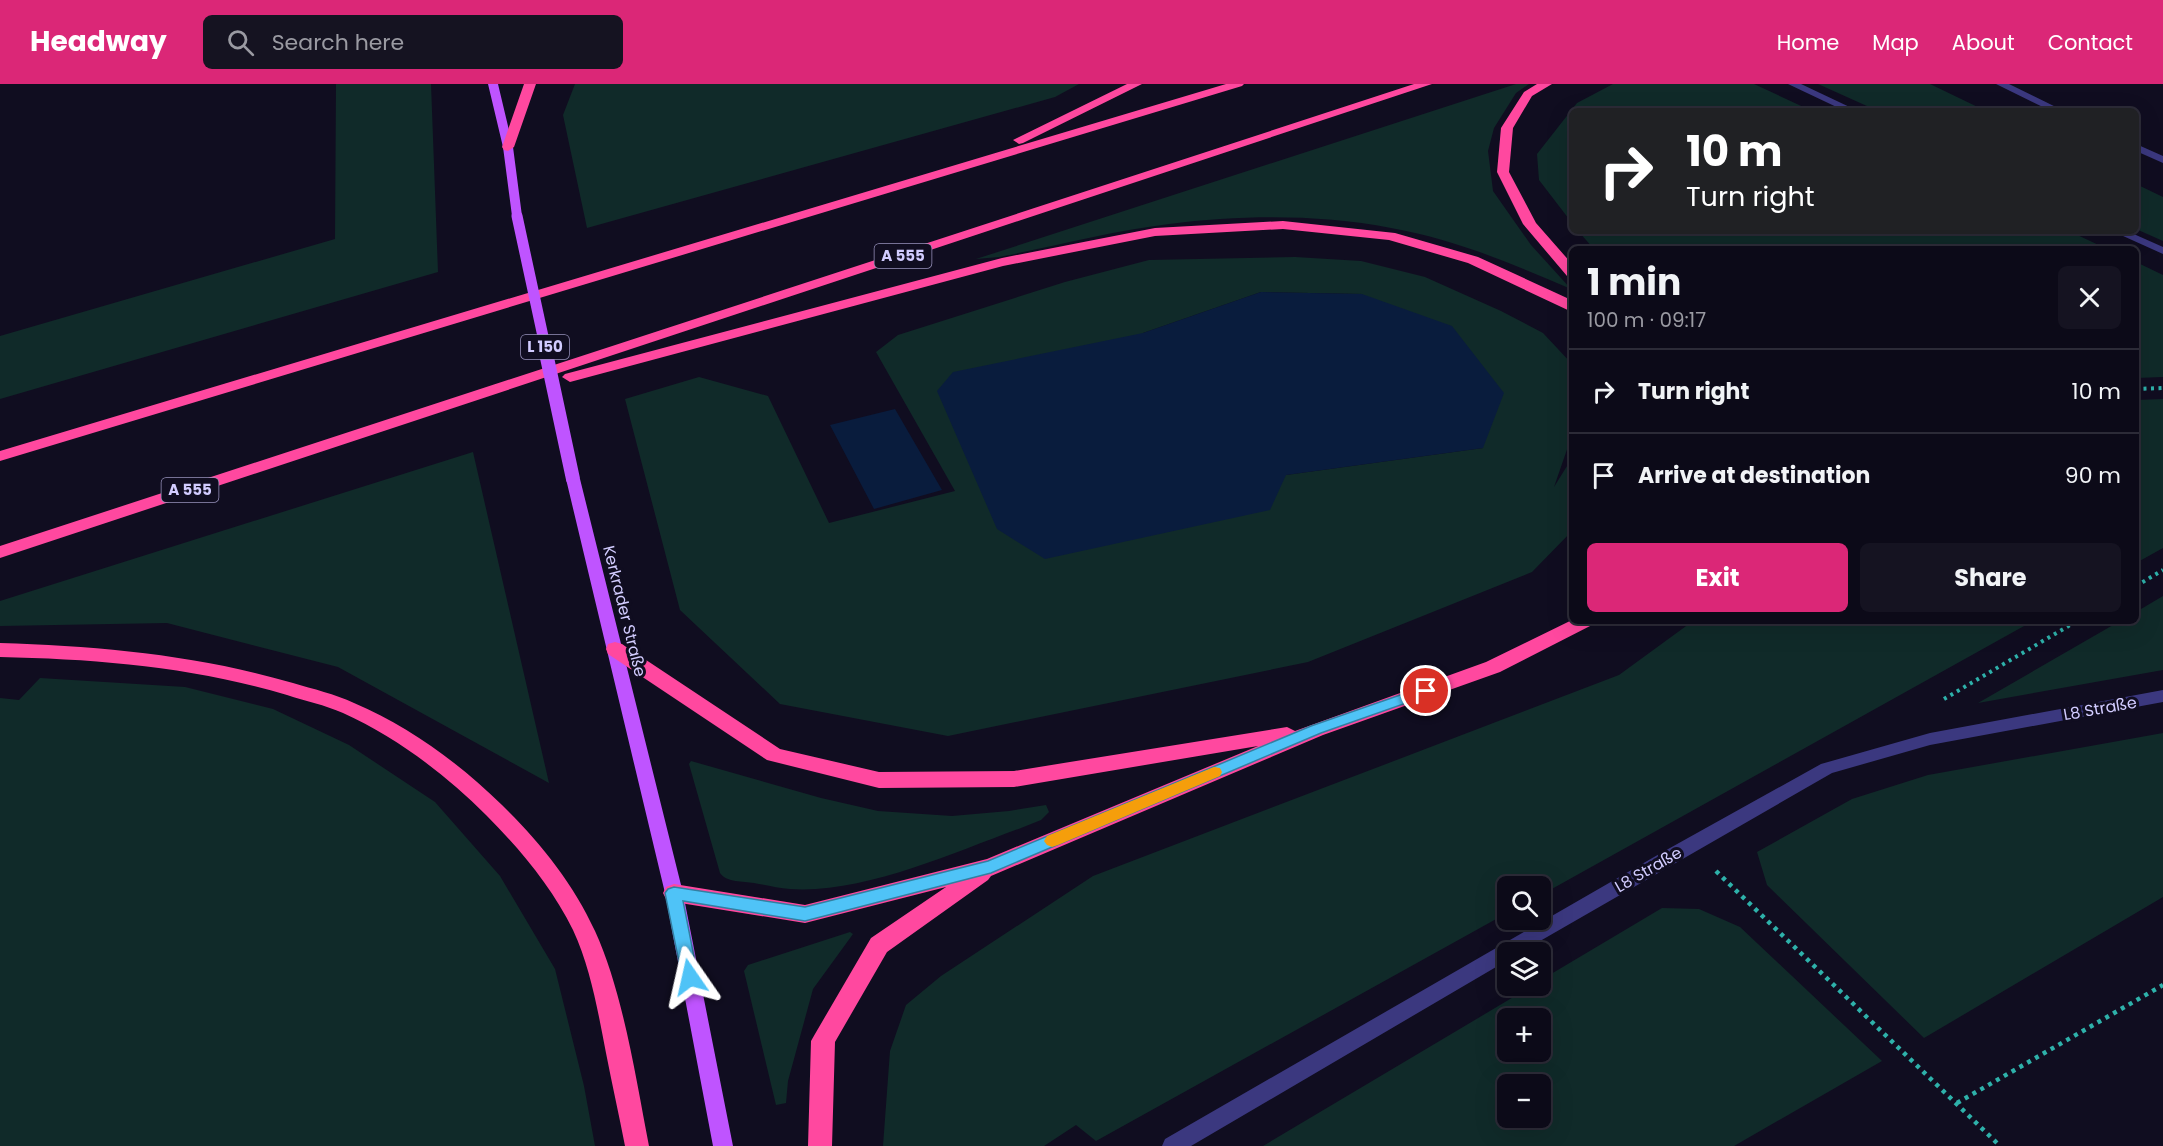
<!DOCTYPE html>
<meta charset="utf-8">
<style>
body{margin:0;font-family:Poppins,sans-serif;background:#151321;color:#f1f3f6;height:100vh;display:flex;flex-direction:column;font-size:22px;white-space:nowrap}
*{box-sizing:border-box;margin:0}
p{font-size:20px;color:#9a9aa2}
.icon{flex:none;width:33px;height:33px;fill:none;stroke:currentColor;stroke-width:2;stroke-linecap:round;stroke-linejoin:round}
.map{position:relative;flex:1;overflow:hidden}
.sheet{position:absolute;left:1569px;top:162px;width:570px;height:378px;display:flex;flex-direction:column;background:#0c0a18;border-radius:9px;box-shadow:0 6px 24px #0002,0 0 0 2px #2c2b37}
.sheet>*{flex:none}
.guide{position:absolute;left:1569px;top:24px;width:570px;height:126px;border-radius:9px;box-shadow:0 6px 24px #0002,0 0 0 2px #2c2b37;background:#202124;color:#fff;overflow:hidden}
.tools{position:absolute;left:1497px;top:792px;display:grid;gap:12px}
.tools a{display:grid;place-items:center;width:54px;height:54px;border-radius:9px;background:#0c0a18;box-shadow:0 6px 24px #0002,0 0 0 2px #2c2b37;font-size:30px}
.pin{position:absolute;display:grid;place-items:center;width:51px;height:51px;color:#fff;margin:-26px;border:3px solid #fff;border-radius:50%;box-shadow:0 2px 6px #0007}
.me{position:absolute;width:66px;margin:-33px;rotate:349deg;stroke-linejoin:round;filter:drop-shadow(0 0 4px #0008)}
.turn{display:flex;align-items:center;gap:21px;height:126px;padding:0 18px;font-size:27px}
.turn .icon{width:78px;height:78px;stroke-width:2.5}
.turn b{display:block;font-size:42px;line-height:51px}
.round{display:grid;place-items:center;flex:none;width:63px;height:63px;border-radius:9px;background:#151321}
.head{display:flex;align-items:center;justify-content:space-between;height:102px;padding:0 18px}
h1{font-size:36px;font-weight:700;line-height:45px}
.cta{display:flex;gap:12px;margin-top:auto;padding:12px 18px}
.cta a{flex:1;height:69px;border-radius:9px;background:#db2777;color:#fff;font-size:24px;font-weight:700;line-height:69px;text-align:center}
.cta a+a{background:#151321;color:#f1f3f6}
ul{padding:0;list-style:none}
li{display:flex;align-items:center;gap:18px;height:84px;padding:0 18px;border-top:2px solid #2c2b37}
li div{flex:1}
li b{display:block;font-size:22px}
li em{font-style:normal}
header{display:flex;align-items:center;gap:36px;box-sizing:border-box;height:84px;padding:0 30px;background:#db2777;color:#fff}
header strong{font-size:28px}
nav{display:flex;gap:33px;margin-inline-start:auto;font-size:21px}
.search{width:420px;height:54px;background:#151321;display:flex;align-items:center;gap:15px;box-sizing:border-box;padding:0 21px;border-radius:9px;color:#9a9aa2;font-size:22px}
.map>svg:first-child{display:block}
.green{fill:#102a29;fill-rule:evenodd}
.water{fill:#091c3d}
.lines{fill:none;stroke-linecap:round;stroke-linejoin:round}
.path-far1{stroke:#2eb1aa;stroke-width:4;stroke-dasharray:3 4.5;stroke-linecap:butt}
.path{stroke:#2eb1aa;stroke-width:4.5;stroke-dasharray:4 5;stroke-linecap:butt}
.service{fill:#3b387f;fill-rule:evenodd}
.primary{fill:#bf54ff;fill-rule:evenodd}
.motorway{fill:#ff489f;fill-rule:evenodd}
.primary-bridge-far1{stroke:#bf54ff;stroke-width:11}
.primary-bridge{stroke:#bf54ff;stroke-width:14}
.route{fill:#4fc3f7;stroke:#337fa1;stroke-width:1.5}
.slow{fill:#f59e0b}
.labels{text-anchor:middle;stroke-width:6;stroke-linejoin:round;paint-order:stroke}
.shield{fill:#100d20;stroke:#9893bc;stroke-width:1.5}
.shield-label{font-size:15px;font-weight:bold;fill:#d2ccff}
.street-label{font-size:16px;fill:#d2ccff;stroke:#100d20}
</style>
<header>
<strong>Headway</strong>
<div class="search"><svg class="icon" aria-label="search" viewBox="0 0 24 24"><circle cx="10" cy="10" r="6"/><path d="M15 15l6 6"/></svg>Search here</div>
<nav><a>Home</a><a>Map</a><a>About</a><a>Contact</a></nav>
</header>
<div class="map">
<svg width="2163" height="1062" viewBox="0 0 2163 1062">
<rect width="100%" height="100%" fill="#100d20"/>
<!-- green -->
<path class="green" d="M336,0H431L438,188L0,315V252L335,155Z
M575,0H1079L1055,13L587,144L563,31Z
M1516,0H1529L1516,9L1494,44L1488,67L1493,107L1531,161L1571,205C1513,180 1454,155 1391,144C1318,130 1241,131 1169,140C1112,147 1055,162 999,173L976,175Z
M1613,0H1754L1812,27H1572V139L1539,96L1537,70L1577,19Z
M1818,0H1930L1986,27H1878Z
M2136,100L2163,113V157L2136,145Z
M1578,147H2069L2107,165H1594Z
M1295,173L1361,177L1425,193L1501,227L1543,249L1572,280V351L1554,403L1572,374V447L1532,488L1308,578L948,652L780,620L680,526L625,315L699,293L768,312L829,439L955,407L876,268L898,251L1065,198L1149,176ZM1261,208L1362,210L1483,364L1286,391L1143,249Z
M2136,178L2163,191V293L2136,294Z
M2163,315V464L2136,479V316Z
M473,368L549,699L338,583L167,539L0,542V517Z
M2163,512V586L1978,619L2120,537H2136V528Z
M1693,537H2033L1541,811L1540,802H1508L1507,829L1096,1057L1076,1041L1044,1062H883L890,967L906,921L941,892L1093,792L1619,591Z
M40,594L185,603L273,625L349,661L435,718L500,792L555,885L584,1002L595,1062H0V614L19,616Z
M2163,649V813L1924,954L1767,801L1757,768L1852,715L1928,691Z
M691,677L821,714L878,727L952,732L1009,727L1046,721L1049,728L1041,736L1021,744C952,769 864,810 790,805C778,804 766,801 754,799C743,797 727,799 720,789L689,680Z
M1662,824L1699,825L1740,843L1882,977L1734,1062H1263L1532,902H1540L1541,896ZM1508,934H1540V968H1508ZM1508,1000H1540V1034H1508Z
M850,848L853,850L813,905L788,997L786,1019L776,1021L744,887L748,881Z"/>
<!-- water -->
<path class="water" d="M1261,208L1362,210L1452,242L1504,309L1483,364L1286,391L1270,426L1045,475L997,445L937,307L953,288L1143,249Z
M895,325L942,406L874,425L830,341Z"/>
<g class="lines">
<!-- path-far1 -->
<path class="path-far1" d="M2136,305L2163,304
M2136,502L2163,486
M1944,615L2077,537"/>
<!-- path -->
<path class="path" d="M1716,787L2000,1062
M1957,1019L2163,901"/>
<!-- service -->
<path class="service" d="M1788,0H1801L1858,27H1845Z
M1996,0H2009L2064,27H2051Z
M2136,60L2163,72V79L2136,67Z
M2112,147H2127L2163,163V170Z
M2163,606V618L1930,661L1832,689L1521,868H1508V876L1191,1062H1162L1165,1055L1661,769L1821,680L1930,649Z"/>
<!-- primary -->
<path class="primary" d="M488,0H498L513,63L522,132L517,135L512,132L503,63Z
M573,391L580,395L683,809L733,1062H713L665,809L566,395Z"/>
<!-- motorway -->
<path class="motorway" d="M524,0H536L514,63L508,67L504,66L502,63Z
M1127,0H1142L1023,59L1019,60L1013,56Z
M1226,0H1244L1242,2L0,377V367Z
M1414,0H1432L0,474V462Z
M1537,0H1552L1532,12L1513,44L1509,88L1536,139L1572,180V193L1567,192L1523,140L1497,88L1501,44L1524,8Z
M1283,137L1395,149L1478,173L1567,214L1572,217V228L1468,179L1389,156L1283,145L1155,152L1003,182L570,298L562,293L565,290L1002,174L1155,144Z
M1572,536L1595,537L1592,541L1500,588L1323,651L991,792L988,796L887,868L835,958L832,1062H808L811,957L815,950L871,854L946,803L805,839L674,818L666,815L663,809L666,803L674,800L805,821L987,775L1258,662L1014,703L879,704L767,676L608,570L606,565L608,560L615,558L622,560L780,665L879,688L1014,687L1287,643L1295,647L1486,578Z
M0,559C99,562 197,571 293,599C313,605 335,610 354,619C409,642 460,680 502,721C539,757 573,799 595,847C623,908 636,995 649,1062H625C619,1031 612,1000 606,969C598,928 591,885 573,846C552,803 520,765 486,731C445,690 396,653 343,629C325,621 305,617 287,611C193,583 97,575 0,573Z"/>
<!-- primary-bridge-far1 -->
<path class="primary-bridge-far1" d="M517,132L547,271"/>
<!-- primary-bridge -->
<path class="primary-bridge" d="M546,269L573,395"/>
</g>
<!-- route -->
<path class="route" d="M1426,602L1432,603L1434,607L1432,610L1321,649L991,789L805,837L683,817L698,893L696,898L690,901L684,898L682,893L665,809L668,805L674,803L805,823L988,777L1311,642Z"/>
<!-- slow -->
<path class="slow" d="M1214,683L1220,684L1222,688L1220,692L1058,761L1052,763L1047,761L1044,757L1047,752Z"/>
<g class="labels">
<!-- shield labels -->
<g class="shield">
<rect x="874.5" y="160" width="57" height="24" rx="4.5"/>
<rect x="521" y="251" width="48" height="24" rx="4.5"/>
<rect x="161.5" y="394" width="57" height="24" rx="4.5"/>
</g>
<g class="shield-label">
<text x="903" y="177">A 555</text>
<text x="545" y="268">L 150</text>
<text x="190" y="411">A 555</text>
</g>
<!-- street labels -->
<g class="street-label">
<text transform="translate(625 527) rotate(76)" y="6">Kerkrader Straße</text>
<text transform="translate(2100 624) rotate(-10)" y="6">L8 Straße</text>
<text transform="translate(1648 785) rotate(-30)" y="6">L8 Straße</text>
</g>
</g>
</svg>
<div class="tools">
<a><svg class="icon" aria-label="search" viewBox="0 0 24 24"><circle cx="10" cy="10" r="6"/><path d="M15 15l6 6"/></svg></a>
<a><svg class="icon" aria-label="layers" viewBox="0 0 24 24"><path d="M12 4l9 5-9 5-9-5zM3 14l9 5 9-5"/></svg></a>
<a>+</a>
<a>−</a>
</div>
<div class="pin" style="left:1426px;top:607px;background:#d93025"><svg class="icon" aria-label="arrive" viewBox="0 0 24 24"><path d="M6 21V4h12l-3 4 3 4H6"/></svg></div>
<svg class="me" style="left:690px;top:893px" viewBox="-20 -20 40 40"><path d="M0-17L14 15 0 8-14 15z" fill="#4fc3f7" stroke="#fff" stroke-width="4"/></svg>
<div class="guide">
<div class="turn"><svg class="icon" aria-label="right" viewBox="0 0 24 24"><path d="M7 20v-9h11M14 6l5 5-5 5"/></svg><div><b>10 m</b>Turn right</div></div>
</div>
<section class="sheet">
<div class="head"><div><h1>1 min</h1><p>100 m · 09:17</p></div><a class="round"><svg class="icon" aria-label="close" viewBox="0 0 24 24"><path d="M6 6l12 12M18 6L6 18"/></svg></a></div>
<ul>
<li><svg class="icon" aria-label="right" viewBox="0 0 24 24"><path d="M7 20v-9h11M14 6l5 5-5 5"/></svg><div><b>Turn right</b></div><em>10 m</em></li>
<li><svg class="icon" aria-label="arrive" viewBox="0 0 24 24"><path d="M6 21V4h12l-3 4 3 4H6"/></svg><div><b>Arrive at destination</b></div><em>90 m</em></li>
</ul>
<div class="cta"><a>Exit</a><a>Share</a></div>
</section>
</div>
